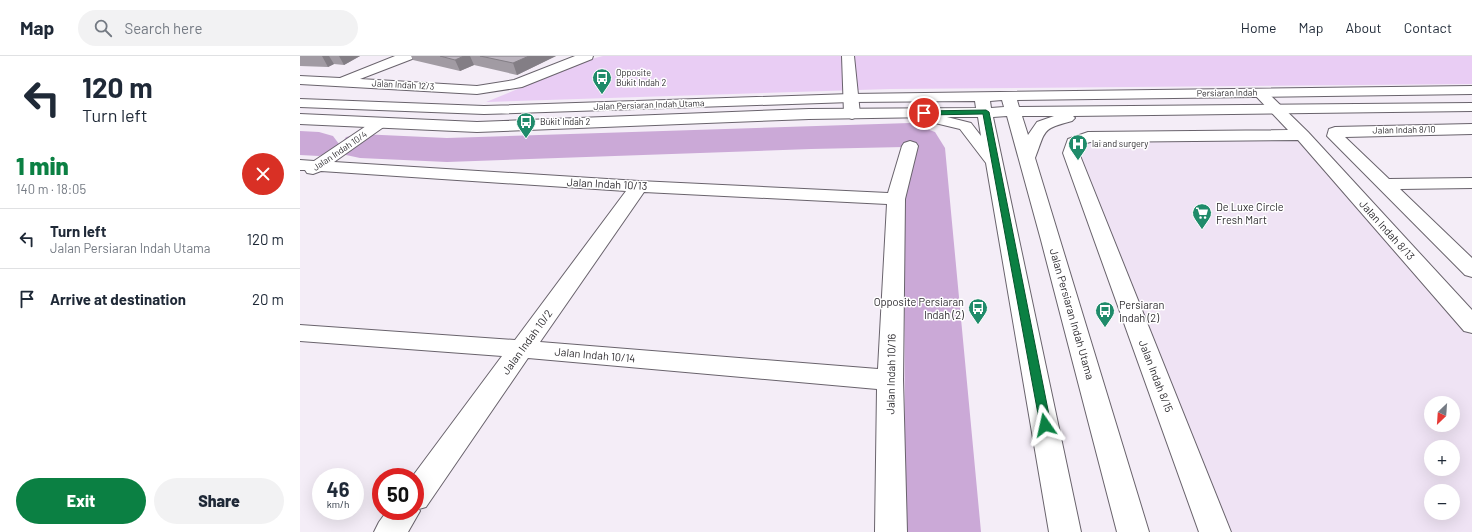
<!DOCTYPE html>
<meta charset="utf-8">
<style>
body{margin:0;font-family:Barlow,sans-serif;background:#f2f2f3;color:#1f2937;height:100vh;display:flex;flex-direction:column;font-size:15px;white-space:nowrap}
*{box-sizing:border-box;margin:0}
p{font-size:13px;color:#747a83}
.icon{flex:none;width:22px;height:22px;fill:none;stroke:currentColor;stroke-width:2;stroke-linecap:round;stroke-linejoin:round}
.map{position:relative;flex:1;overflow:hidden}
.drawer{display:flex;flex-direction:column;background:#fff;width:300px}
.drawer>*{flex:none}
.hud{background:#fff;color:#1f2937;overflow:hidden}
.needle{width:26px;rotate:205deg}
.controls{position:absolute;left:1124px;top:340px;display:grid;gap:8px}
.controls a{display:grid;place-items:center;width:36px;height:36px;border-radius:50%;background:#fff;box-shadow:0 4px 16px #0002;font-size:20px}
.speed{position:absolute;left:12px;top:412px;display:flex;gap:8px;font-size:20px;font-weight:700;text-align:center}
.speed>*{display:grid;place-content:center;width:52px;height:52px;border-radius:50%;background:#fff;box-shadow:0 4px 16px #0002;line-height:1}
.speed small{font-size:10px;font-weight:400}
.speed .limit{border:6px solid #d22;background:#fff;color:#111}
.pin{position:absolute;display:grid;place-items:center;width:34px;height:34px;color:#fff;margin:-17px;border:2px solid #fff;border-radius:50%;box-shadow:0 1px 4px #0007}
.me{position:absolute;width:44px;margin:-22px;rotate:349deg;stroke-linejoin:round;filter:drop-shadow(0 0 3px #0008)}
.turn{display:flex;align-items:center;gap:14px;height:84px;padding:0 16px;font-size:18px}
.turn .icon{width:52px;height:52px;stroke-width:2.5}
.turn b{display:block;font-size:28px;line-height:34px}
.round{display:grid;place-items:center;flex:none;width:42px;height:42px;border-radius:21px;background:#f2f2f3}
.overview{display:flex;align-items:center;justify-content:space-between;height:68px;padding:0 16px}
h1{font-size:24px;font-weight:800;line-height:30px;color:#0b8043}
.cta{display:flex;gap:8px;margin-top:auto;padding:8px 16px}
.cta a{flex:1;height:46px;border-radius:24px;background:#0b8043;color:#fff;font-size:16px;font-weight:800;line-height:46px;text-align:center}
.cta a+a{background:#f2f2f3;color:#1f2937}
ul{padding:0;list-style:none}
li{display:flex;align-items:center;gap:12px;height:60px;padding:0 16px;border-top:1px solid #e0e1e3}
li div{flex:1}
li b{display:block;font-size:15px}
li em{font-style:normal}
header{display:flex;align-items:center;gap:24px;box-sizing:border-box;height:56px;padding:0 20px;background:#fff;border-bottom:1px solid #e0e1e3}
header strong{font-size:19px}
nav{display:flex;gap:22px;margin-inline-start:auto;font-size:14px}
.search{width:280px;height:36px;background:#f2f2f3;display:flex;align-items:center;gap:10px;box-sizing:border-box;padding:0 14px;border-radius:22px;color:#747a83;font-size:15px}
main{display:flex;flex:1;min-height:0}
.map>svg:first-child{display:block}
.built{fill:#efe3f4;fill-rule:evenodd}
.green{fill:#e9cdf4}
.lines{fill:none;stroke-linecap:round;stroke-linejoin:round}
.river{fill:#cba9d7;fill-rule:evenodd}
.minor-casing{stroke:#69636c;stroke-width:2}
.secondary-casing{stroke:#69636c;stroke-width:2}
.minor{fill:#fff;fill-rule:evenodd}
.secondary{fill:#fff;fill-rule:evenodd}
.wall{fill:#a19ba3}
.shaded-wall{fill:#837e85}
.building{fill:#bbb4be;stroke:#837e85}
.route{fill:#0b8043;stroke:#07532c}
.labels{text-anchor:middle;stroke-width:3;stroke-linejoin:round;paint-order:stroke}
.far-poi-label{font-size:9px;fill:#2f2d31;stroke:#fff;text-anchor:start}
.far-street-label{font-size:9px;fill:#2f2d31;stroke:#fff}
.street-label{font-size:11px;fill:#2f2d31;stroke:#fff}
.poi-label{font-size:11px;fill:#2f2d31;stroke:#fff;text-anchor:start}
</style>
<header>
<strong>Map</strong>
<div class="search"><svg class="icon" aria-label="search" viewBox="0 0 24 24"><circle cx="10" cy="10" r="6"/><path d="M15 15l6 6"/></svg>Search here</div>
<nav><a>Home</a><a>Map</a><a>About</a><a>Contact</a></nav>
</header>
<main>
<section class="drawer">
<div class="hud">
<div class="turn"><svg class="icon" aria-label="left" viewBox="0 0 24 24"><path d="M17 20v-9H6M10 6l-5 5 5 5"/></svg><div><b>120 m</b>Turn left</div></div>
</div>
<div class="overview"><div><h1>1 min</h1><p>140 m · 18:05</p></div><a class="round" style="background:#d93025;color:#fff"><svg class="icon" aria-label="close" viewBox="0 0 24 24"><path d="M6 6l12 12M18 6L6 18"/></svg></a></div>
<ul>
<li><svg class="icon" aria-label="left" viewBox="0 0 24 24"><path d="M17 20v-9H6M10 6l-5 5 5 5"/></svg><div><b>Turn left</b><p>Jalan Persiaran Indah Utama</p></div><em>120 m</em></li>
<li><svg class="icon" aria-label="arrive" viewBox="0 0 24 24"><path d="M6 21V4h12l-3 4 3 4H6"/></svg><div><b>Arrive at destination</b></div><em>20 m</em></li>
</ul>
<div class="cta"><a>Exit</a><a>Share</a></div>
</section>
<div class="map">
<svg width="1172" height="476" viewBox="0 0 1172 476">
<rect width="100%" height="100%" fill="#f4edf7"/>
<!-- built -->
<path class="built" d="M998,83L1172,281V476H930L779,98L782,90L791,85ZM1131,347H1153V369H1131ZM1131,391H1153V413H1131ZM1131,435H1153V457H1131Z"/>
<!-- green -->
<path class="green" d="M303,0H1172V28L590,33L186,46L291,3Z"/>
<g class="lines">
<!-- river -->
<path class="river" d="M610,67L635,76L645,92L681,476H605L604,91L511,93L147,106L60,102L46,99L40,90L46,81L60,78L147,82Z
M0,75L19,76L33,80L39,88L33,96L19,100L0,99Z"/>
<!-- minor casing -->
<g class="minor-casing">
<path id="minor" d="M95,0H113L112,3L60,23L177,30L214,24L275,0H293L292,3L222,31L177,38L0,28V20L40,22Z
M542,0H554L560,58L557,61L552,63L547,61L544,58Z
M960,33L965,34L1008,76L1172,254V277L1164,275L998,84L790,86L781,89L779,97L931,476H899L763,97L768,83L788,76L988,74L953,37L955,34Z
M80,62L85,64L88,67L85,70L34,106L339,125L588,137L602,90L604,87L610,85L616,87L618,90L605,143L603,324L607,476H575L577,333L228,302L126,451L119,453L120,455L108,476H74L79,466L87,455H115V421H112L202,300L0,285V269L215,284L326,135L21,115L13,118L7,117L5,114H0V104L14,105L75,64ZM344,136L587,148L578,313L240,286Z
M1172,68V78L1045,81L1089,123L1172,122V132L1100,133L1172,202V221L1165,219L1027,80L1029,73L1035,71Z"/>
</g>
<!-- secondary casing -->
<g class="secondary-casing">
<path id="secondary" d="M1172,30V38L717,44L719,51L1172,47V55L773,60L775,62L772,65C741,73 746,74 735,102L849,476H817L741,184L707,60L693,61L781,476H749L686,107L660,73L635,67L632,64L634,61L509,63L177,76L0,68V58L177,66L509,53L676,52L675,45L551,46L184,58L0,51V43L184,50L551,38ZM702,44L704,51L691,52L690,45ZM722,60H754L737,66L728,79ZM647,61H678L681,80L671,67Z"/>
</g>
<!-- minor -->
<use href="#minor" class="minor"/>
<!-- secondary -->
<use href="#secondary" class="secondary"/>
</g>
<!-- wall -->
<path class="wall" d="M0,0H60L44,9L34,8L28,11L0,10Z
M111,0H256L217,19L174,9L160,15L113,4Z"/>
<!-- shaded-wall -->
<path class="shaded-wall" d="M22,0H29L34,8L28,11Z
M39,0H60L44,9Z
M164,0H170L174,9L160,15L155,4Z
M229,0H256L217,19L213,7Z"/>
<!-- building -->
<path class="building" d="M140,0H164L155,4Z
M180,0H229L213,7Z"/>
<!-- route -->
<path class="route" d="M686,54L689,56L751,369L749,373L745,374L741,373L740,369L683,58L624,59L621,57L624,55Z"/>
<!-- icons -->
<defs>
<g id="bus-pin" transform="scale(1)"><path d="M0 17L-7.5 6A9.5 9.5 0 1 1 7.5 6Z" fill="#1f8b6a" stroke="#fff"/><path d="M-5-6H5V4H4V6H2V4H-2V6H-4V4H-5ZM-3.5-4V0h7V-4ZM-3.5 1.2v1.5H-2V1.2ZM2 1.2v1.5H3.5V1.2Z" fill="#fff"/></g>
<g id="hospital-pin" transform="scale(1)"><path d="M0 17L-7.5 6A9.5 9.5 0 1 1 7.5 6Z" fill="#1f8b6a" stroke="#fff"/><path d="M-5-5h3v3.5h4V-5h3V5h-3V1.5h-4V5h-3Z" fill="#fff"/></g>
<g id="supermarket-pin" transform="scale(1)"><path d="M0 17L-7.5 6A9.5 9.5 0 1 1 7.5 6Z" fill="#1f8b6a" stroke="#fff"/><path d="M-6-5.5h2.5l.6 2H6L4.5 2H-2.5L-4.4-4H-6ZM-1.5 3.2a1.3 1.3 0 1 0 .1 0ZM3 3.2a1.3 1.3 0 1 0 .1 0Z" fill="#fff"/></g>
</defs>
<g fill-rule="evenodd">
<use href="#bus-pin" x="302" y="22"/>
<use href="#bus-pin" x="226" y="66"/>
<use href="#hospital-pin" x="778" y="88"/>
<use href="#supermarket-pin" x="902" y="157"/>
<use href="#bus-pin" x="678" y="252"/>
<use href="#bus-pin" x="805" y="255"/>
</g>
<g class="labels">
<!-- far-poi labels -->
<g class="far-poi-label">
<text x="316" y="20">Opposite<tspan x="316" dy="10">Bukit Indah 2</tspan></text>
<text x="240" y="69">Bukit Indah 2</text>
<text x="792" y="91">lai and surgery</text>
</g>
<!-- far-street labels -->
<g class="far-street-label">
<text transform="translate(103 29) rotate(3)" y="3">Jalan Indah 12/3</text>
<text transform="translate(927 37) rotate(-1)" y="3">Persiaran Indah</text>
<text transform="translate(349 49) rotate(-2)" y="3">Jalan Persiaran Indah Utama</text>
<text transform="translate(1104 74) rotate(-1)" y="3">Jalan Indah 8/10</text>
<text transform="translate(40 95) rotate(-34)" y="3">Jalan Indah 10/4</text>
</g>
<!-- street labels -->
<g class="street-label">
<text transform="translate(307 128) rotate(3)" y="4">Jalan Indah 10/13</text>
<text transform="translate(1087 174) rotate(48)" y="4">Jalan Indah 8/13</text>
<text transform="translate(772 258) rotate(74)" y="4">Jalan Persiaran Indah Utama</text>
<text transform="translate(227 286) rotate(-54)" y="4">Jalan Indah 10/2</text>
<text transform="translate(295 299) rotate(5)" y="4">Jalan Indah 10/14</text>
<text transform="translate(591 318) rotate(-89)" y="4">Jalan Indah 10/16</text>
<text transform="translate(856 320) rotate(69)" y="4">Jalan Indah 8/15</text>
</g>
<!-- poi labels -->
<g class="poi-label">
<text x="916" y="155">De Luxe Circle<tspan x="916" dy="13">Fresh Mart</tspan></text>
<text x="664" y="250" text-anchor="end">Opposite Persiaran<tspan x="664" dy="13">Indah (2)</tspan></text>
<text x="819" y="253">Persiaran<tspan x="819" dy="13">Indah (2)</tspan></text>
</g>
</g>
</svg>
<div class="controls">
<a><svg class="needle" viewBox="-14 -14 28 28"><path d="M0-13l5 13h-10z" fill="#e53935"/><path d="M0 13l5-13h-10z" fill="#747a83"/></svg></a>
<a>+</a>
<a>−</a>
</div>
<div class="speed"><div>46<small>km/h</small></div><div class="limit">50</div></div>
<div class="pin" style="left:624px;top:57px;background:#d93025"><svg class="icon" aria-label="arrive" viewBox="0 0 24 24"><path d="M6 21V4h12l-3 4 3 4H6"/></svg></div>
<svg class="me" style="left:745px;top:369px" viewBox="-20 -20 40 40"><path d="M0-17L14 15 0 8-14 15z" fill="#0b8043" stroke="#fff" stroke-width="4"/></svg>
</div>
</main>
